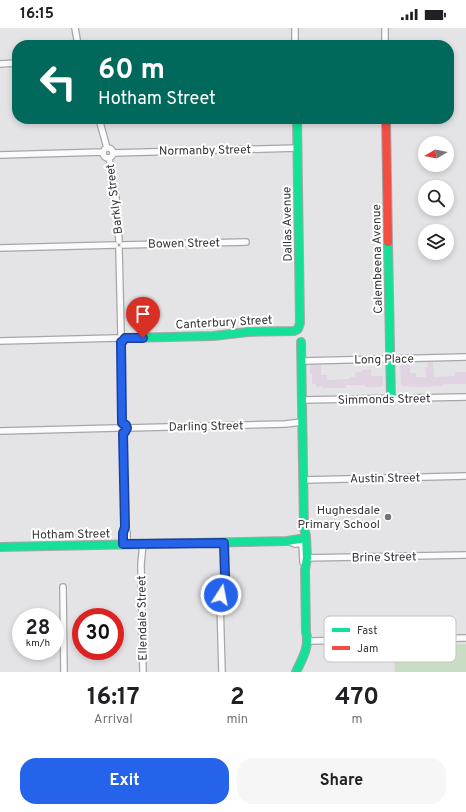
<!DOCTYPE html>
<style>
body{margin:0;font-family:Overpass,sans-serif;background:#f6f6f6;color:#202124;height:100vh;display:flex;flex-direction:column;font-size:15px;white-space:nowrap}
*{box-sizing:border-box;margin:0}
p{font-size:13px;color:#757577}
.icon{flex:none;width:22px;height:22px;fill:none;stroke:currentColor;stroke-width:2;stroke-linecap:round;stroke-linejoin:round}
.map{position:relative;height:644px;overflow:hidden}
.side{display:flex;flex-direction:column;background:#fff;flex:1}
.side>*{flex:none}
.banner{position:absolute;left:12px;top:12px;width:442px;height:84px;border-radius:16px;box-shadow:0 2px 6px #0003;background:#00695c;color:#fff;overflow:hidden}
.needle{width:26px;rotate:260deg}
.controls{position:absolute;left:418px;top:108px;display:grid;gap:8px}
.controls a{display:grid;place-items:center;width:36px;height:36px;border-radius:50%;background:#fff;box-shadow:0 2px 6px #0003;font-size:20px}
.speed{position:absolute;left:12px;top:580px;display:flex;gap:8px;font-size:20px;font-weight:700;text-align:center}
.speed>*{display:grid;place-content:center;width:52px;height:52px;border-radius:50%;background:#fff;box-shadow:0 2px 6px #0003;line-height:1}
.speed small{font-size:10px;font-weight:400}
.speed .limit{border:6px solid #d22;background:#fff;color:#111}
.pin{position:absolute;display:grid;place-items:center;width:34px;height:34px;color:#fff;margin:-41px -17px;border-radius:50% 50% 50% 0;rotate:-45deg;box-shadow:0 0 4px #0007}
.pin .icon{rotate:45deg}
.me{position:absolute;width:44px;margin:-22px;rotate:11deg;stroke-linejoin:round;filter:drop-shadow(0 0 3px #0008)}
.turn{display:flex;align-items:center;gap:14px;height:84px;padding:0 20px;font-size:18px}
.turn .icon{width:52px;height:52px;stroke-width:2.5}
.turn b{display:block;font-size:28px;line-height:34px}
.eta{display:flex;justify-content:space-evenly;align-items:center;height:68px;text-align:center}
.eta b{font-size:24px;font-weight:700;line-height:28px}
.button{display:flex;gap:8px;margin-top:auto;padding:8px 20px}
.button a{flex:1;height:46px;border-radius:16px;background:#2563eb;color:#fff;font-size:16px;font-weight:700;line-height:46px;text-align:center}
.button a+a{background:#f6f6f6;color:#202124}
.status{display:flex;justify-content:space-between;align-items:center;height:28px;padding:0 20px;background:#fff;direction:ltr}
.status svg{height:11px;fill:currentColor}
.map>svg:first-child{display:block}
.green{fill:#c8ddc3}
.building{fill:#e0d3e2}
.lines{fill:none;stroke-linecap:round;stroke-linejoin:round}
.street-casing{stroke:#a6a6a8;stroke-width:8}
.fast-casing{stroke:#a6a6a8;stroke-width:10}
.jam-casing{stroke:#a6a6a8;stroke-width:10}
.street{stroke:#fbfbfb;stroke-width:5.5}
.fast{stroke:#16e098;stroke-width:8}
.jam{stroke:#f24e42;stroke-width:8}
.route-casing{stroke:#184099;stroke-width:10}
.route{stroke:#2563eb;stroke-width:7}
.poi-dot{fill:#737375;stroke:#fff;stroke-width:1.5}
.labels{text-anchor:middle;stroke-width:4;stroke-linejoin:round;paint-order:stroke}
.street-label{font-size:12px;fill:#363638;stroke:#fff}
.poi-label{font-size:12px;fill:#363638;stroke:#fff;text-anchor:end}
.key{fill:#fff;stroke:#c3c3c3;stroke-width:1}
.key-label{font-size:11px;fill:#363638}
</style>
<div class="status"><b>16:15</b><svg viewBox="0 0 49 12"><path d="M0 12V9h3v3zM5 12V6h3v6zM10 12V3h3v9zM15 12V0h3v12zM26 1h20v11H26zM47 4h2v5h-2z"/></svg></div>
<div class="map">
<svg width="466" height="644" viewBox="0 0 466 644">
<rect width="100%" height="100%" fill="#e4e4e7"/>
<!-- green -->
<path class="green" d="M466,616V644H395L393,617Z"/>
<!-- building -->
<path class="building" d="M427,334H433L434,349L452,348H455V344H466V356H443V358L423,359L401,358L400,335H410V345H416V349H426L425,339H428Z
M310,337H321V347H327V352L350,351V349H355V344H362V342L371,341V348H383V358H380V359H365V357H346V360H322V358L316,359V356H312V346H310Z"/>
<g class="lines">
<!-- street casing -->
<g class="street-casing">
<path id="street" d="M75,0L78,17
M295,0V17
M385,0V17
M248,17L295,16
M0,36L17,35
M99,91L107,120
M103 125a5 5 0 1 1 10 0a5 5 0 1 1-10 0Z
M113,125L297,120
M0,127L103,124
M109,130L116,170L119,213
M123,217L246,214
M0,220L115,217
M119,221L121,306
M0,313L117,310
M121,314L122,395
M302,333L466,329
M302,372L466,369
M127,400L285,396L303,394
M0,403L117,400
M123,405L125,499L127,505V516
M304,452L466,448
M287,513L295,516L306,515
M302,514L303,534
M143,516L141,536L143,644
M303,530L466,527
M63,559L64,644
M308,611L311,613L466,610
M222,644L220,573L225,543L224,515"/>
</g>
<!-- fast casing -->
<g class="fast-casing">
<path id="fast" d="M388,214L391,371
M125,310L213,308L248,304L294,303L298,301L300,295L297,91
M0,519L287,513L306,510
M296,644C302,631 310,619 306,604L305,542L307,530L306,508L304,500L301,314"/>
</g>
<!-- jam casing -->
<g class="jam-casing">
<path id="jam" d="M386,91L388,214"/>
</g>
<!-- street -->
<use href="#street" class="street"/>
<!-- fast -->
<use href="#fast" class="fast"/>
<!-- jam -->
<use href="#jam" class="jam"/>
</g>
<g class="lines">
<!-- route casing -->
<g class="route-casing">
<path id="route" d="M143,310H125L123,313L121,314L122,395L126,397L127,400L125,404L123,405L125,499L123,505V516L224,515L225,548L221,567"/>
</g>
<!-- route -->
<use href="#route" class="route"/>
</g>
<!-- markers -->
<circle class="poi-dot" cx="388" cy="489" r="4"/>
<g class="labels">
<!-- street labels -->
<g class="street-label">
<text transform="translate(205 122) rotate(-1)" y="4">Normanby Street</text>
<text transform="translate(114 171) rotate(-97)" y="4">Barkly Street</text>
<text transform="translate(287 196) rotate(-91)" y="4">Dallas Avenue</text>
<text transform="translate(184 215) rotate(-1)" y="4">Bowen Street</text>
<text transform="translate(377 231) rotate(-91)" y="4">Calembeena Avenue</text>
<text transform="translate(224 294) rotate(-3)" y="4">Canterbury Street</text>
<text transform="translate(384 331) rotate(-1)" y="4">Long Place</text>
<text transform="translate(384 371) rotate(-1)" y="4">Simmonds Street</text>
<text transform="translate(206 398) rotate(-1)" y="4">Darling Street</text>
<text transform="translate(385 450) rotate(-1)" y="4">Austin Street</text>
<text transform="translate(71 506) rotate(-1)" y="4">Hotham Street</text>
<text transform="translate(384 529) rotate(-1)" y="4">Brine Street</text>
<text transform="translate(142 590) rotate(-91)" y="4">Ellendale Street</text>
</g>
<!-- poi labels -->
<g class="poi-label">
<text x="380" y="486">Hughesdale<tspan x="380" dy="14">Primary School</tspan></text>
</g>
</g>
<!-- legend -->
<rect x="324" y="588" width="132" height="46" rx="6" class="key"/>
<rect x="332" y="600" width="18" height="4" fill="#16e098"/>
<rect x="332" y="618" width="18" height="4" fill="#f24e42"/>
<g class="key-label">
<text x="357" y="606">Fast</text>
<text x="357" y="624">Jam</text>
</g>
</svg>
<div class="controls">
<a><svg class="needle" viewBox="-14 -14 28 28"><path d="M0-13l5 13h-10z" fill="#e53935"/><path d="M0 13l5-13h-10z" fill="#757577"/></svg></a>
<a><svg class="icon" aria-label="search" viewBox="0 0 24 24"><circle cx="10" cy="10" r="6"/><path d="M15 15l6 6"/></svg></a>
<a><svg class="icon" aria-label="layers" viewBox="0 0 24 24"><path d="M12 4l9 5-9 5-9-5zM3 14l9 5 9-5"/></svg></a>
</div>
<div class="speed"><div>28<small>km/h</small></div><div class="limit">30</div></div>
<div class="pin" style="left:143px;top:310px;background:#d93025"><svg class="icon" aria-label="arrive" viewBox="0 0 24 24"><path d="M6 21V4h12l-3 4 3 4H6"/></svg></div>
<svg class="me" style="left:221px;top:567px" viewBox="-20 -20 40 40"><circle r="17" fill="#2563eb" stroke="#fff" stroke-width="3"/><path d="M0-11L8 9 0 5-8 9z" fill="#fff"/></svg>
<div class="banner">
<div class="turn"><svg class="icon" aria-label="left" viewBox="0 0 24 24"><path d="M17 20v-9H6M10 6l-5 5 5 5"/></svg><div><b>60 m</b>Hotham Street</div></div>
</div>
</div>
<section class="side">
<div class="eta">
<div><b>16:17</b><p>Arrival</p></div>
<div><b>2</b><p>min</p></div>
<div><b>470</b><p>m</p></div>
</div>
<div class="button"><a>Exit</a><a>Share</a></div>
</section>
